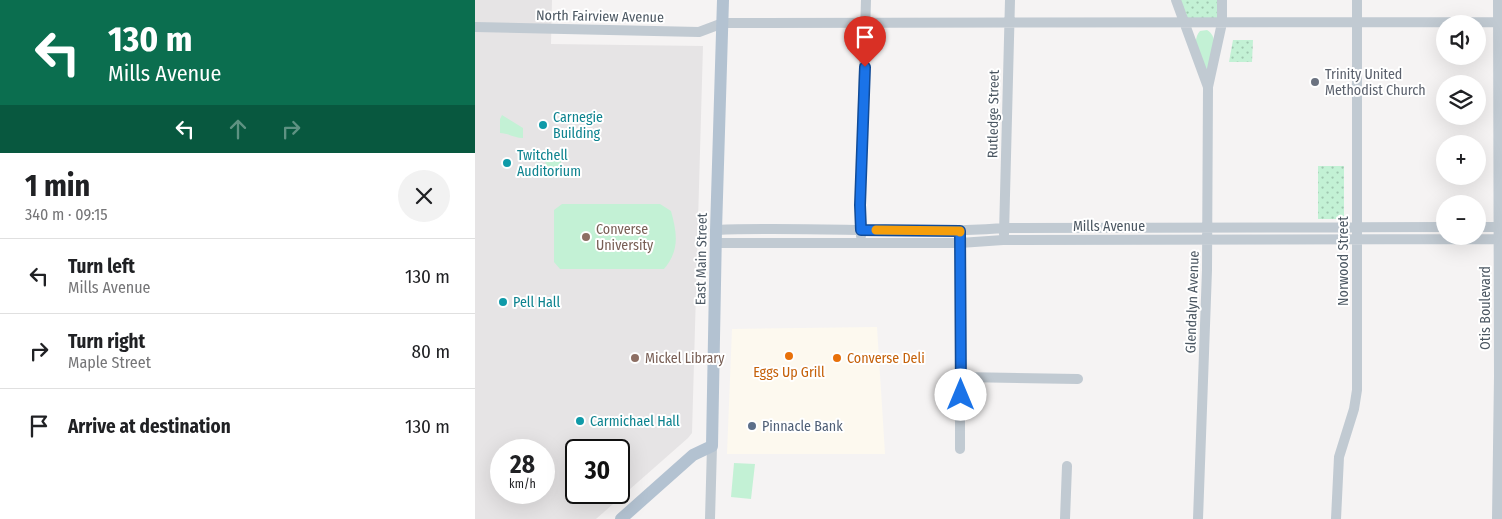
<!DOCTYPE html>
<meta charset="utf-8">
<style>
body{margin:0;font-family:"Fira Sans Condensed",sans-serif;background:#f2f2f2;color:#202124;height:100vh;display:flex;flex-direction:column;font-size:19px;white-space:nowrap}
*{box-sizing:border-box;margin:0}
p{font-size:16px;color:#757577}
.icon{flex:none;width:28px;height:28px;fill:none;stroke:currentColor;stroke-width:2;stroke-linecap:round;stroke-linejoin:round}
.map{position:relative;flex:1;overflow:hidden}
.sheet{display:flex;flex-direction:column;background:#fff;width:475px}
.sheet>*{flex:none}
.hud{background:#0b6e4f;color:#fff;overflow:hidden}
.tools{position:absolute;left:961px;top:15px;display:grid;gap:10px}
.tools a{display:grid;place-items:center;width:50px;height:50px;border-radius:50%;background:#fff;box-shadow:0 5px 20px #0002;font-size:25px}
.speed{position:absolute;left:15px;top:439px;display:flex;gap:10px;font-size:25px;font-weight:700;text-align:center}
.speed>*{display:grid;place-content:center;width:65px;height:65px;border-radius:50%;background:#fff;box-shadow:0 5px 20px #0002;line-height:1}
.speed small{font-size:12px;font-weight:400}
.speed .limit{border:2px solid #111;border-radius:8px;background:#fff;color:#111}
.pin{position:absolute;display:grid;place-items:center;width:42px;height:42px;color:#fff;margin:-51px -21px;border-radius:50% 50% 50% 0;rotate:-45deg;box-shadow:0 0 5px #0007}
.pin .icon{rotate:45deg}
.me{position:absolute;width:55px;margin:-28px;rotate:0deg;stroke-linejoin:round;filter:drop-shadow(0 0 4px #0008)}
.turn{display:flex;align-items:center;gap:18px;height:105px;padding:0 25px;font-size:22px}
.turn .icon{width:65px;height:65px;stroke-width:2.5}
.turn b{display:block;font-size:35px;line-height:42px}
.lanes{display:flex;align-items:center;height:48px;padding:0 25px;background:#0003;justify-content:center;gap:25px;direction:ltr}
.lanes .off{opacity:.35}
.round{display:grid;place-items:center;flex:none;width:52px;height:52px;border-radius:26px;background:#f2f2f2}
.head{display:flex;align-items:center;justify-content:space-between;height:85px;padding:0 25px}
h1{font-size:30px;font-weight:700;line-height:38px}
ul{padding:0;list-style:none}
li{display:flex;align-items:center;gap:15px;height:75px;padding:0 25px;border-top:1px solid #e0e0e0}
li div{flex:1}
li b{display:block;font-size:19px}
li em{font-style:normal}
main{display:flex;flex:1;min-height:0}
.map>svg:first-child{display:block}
.commercial{fill:#fdf9ef}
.education{fill:#e6e4e5;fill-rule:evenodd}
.green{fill:#c3f1d5}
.park{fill:url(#park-dots)}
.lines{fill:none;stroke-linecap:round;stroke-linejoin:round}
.minor{stroke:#c1cad2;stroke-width:10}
.major{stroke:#b3c2d1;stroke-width:12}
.route-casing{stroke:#114b97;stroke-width:12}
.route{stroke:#1a73e8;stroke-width:9}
.slow{stroke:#f59e0b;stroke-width:9}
.worship-dot{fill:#6b7280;stroke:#fff;stroke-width:2}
.culture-dot{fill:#0f9aa8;stroke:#fff;stroke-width:2}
.education-dot{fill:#8d6e63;stroke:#fff;stroke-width:2}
.food-dot{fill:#e8710a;stroke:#fff;stroke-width:2}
.service-dot{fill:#5c6f8a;stroke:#fff;stroke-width:2}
.labels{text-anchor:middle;stroke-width:4;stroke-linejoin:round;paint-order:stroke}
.street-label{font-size:14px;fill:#4a5661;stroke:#fff}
.worship-label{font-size:14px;fill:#5b616d;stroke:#fff;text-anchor:start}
.culture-label{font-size:14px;fill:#0d838f;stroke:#fff;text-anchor:start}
.education-label{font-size:14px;fill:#785e54;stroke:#fff;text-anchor:start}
.food-label{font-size:14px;fill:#c56008;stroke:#fff;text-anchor:start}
.service-label{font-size:14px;fill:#4e5e75;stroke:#fff;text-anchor:start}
</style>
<main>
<section class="sheet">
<div class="hud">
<div class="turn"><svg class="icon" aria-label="left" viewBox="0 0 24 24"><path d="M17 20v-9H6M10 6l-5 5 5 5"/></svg><div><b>130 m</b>Mills Avenue</div></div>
<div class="lanes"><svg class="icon" aria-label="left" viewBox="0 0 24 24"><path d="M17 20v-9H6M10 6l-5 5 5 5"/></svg><svg class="icon off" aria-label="ahead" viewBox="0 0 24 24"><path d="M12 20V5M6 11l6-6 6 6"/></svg><svg class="icon off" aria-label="right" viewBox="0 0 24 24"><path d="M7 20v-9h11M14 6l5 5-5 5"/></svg></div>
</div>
<div class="head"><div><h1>1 min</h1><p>340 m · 09:15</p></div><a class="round"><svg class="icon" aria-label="close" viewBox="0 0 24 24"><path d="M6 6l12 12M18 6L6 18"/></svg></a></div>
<ul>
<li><svg class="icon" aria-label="left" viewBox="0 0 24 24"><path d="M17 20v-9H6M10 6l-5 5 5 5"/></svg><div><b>Turn left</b><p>Mills Avenue</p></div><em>130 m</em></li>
<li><svg class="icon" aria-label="right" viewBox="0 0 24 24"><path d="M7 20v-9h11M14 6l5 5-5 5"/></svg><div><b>Turn right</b><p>Maple Street</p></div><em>80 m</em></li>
<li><svg class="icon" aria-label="arrive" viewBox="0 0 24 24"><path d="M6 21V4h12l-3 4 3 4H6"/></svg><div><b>Arrive at destination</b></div><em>130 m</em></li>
</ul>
</section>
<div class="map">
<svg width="1027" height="519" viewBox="0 0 1027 519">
<defs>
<pattern id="park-dots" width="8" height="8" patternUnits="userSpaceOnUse" patternTransform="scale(1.25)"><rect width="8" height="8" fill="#c3f1d5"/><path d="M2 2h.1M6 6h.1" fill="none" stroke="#a0c6b0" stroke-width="1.8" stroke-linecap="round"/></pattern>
</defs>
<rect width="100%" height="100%" fill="#f5f3f3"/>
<!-- commercial -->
<path class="commercial" d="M402,327L410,454H252L257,329Z"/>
<!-- education -->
<path class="education" d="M0,0H77L76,44L228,46L217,433L213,438L121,519H0ZM26,450H69V492H26ZM101,450H144V492H101Z"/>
<!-- green -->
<path class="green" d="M732,30C745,38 737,54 735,67L731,70C726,58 715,42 725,31Z
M27,115L48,128V138C39,138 33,133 25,133V119Z
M71,156H86V172H70Z
M87,204H185L196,211C202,233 205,250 189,269H85L79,262V210Z
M259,463L280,464L276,499L256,497Z"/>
<!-- park -->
<path class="park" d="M701,0H747V23H709Z
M758,40H778L777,62H754Z
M843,166H869V219H843Z"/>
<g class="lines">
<!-- minor -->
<path class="minor" d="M701,0L733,87
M0,27L224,32L248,23L1027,22
M1002,227H1027
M241,230C337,226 433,235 529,228L970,227
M529,234L535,0
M386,236L385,205L391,0
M485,238V449
M241,243H485L528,240L1027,239
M486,377L603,379
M235,519L237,446
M590,519L592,466
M723,519L732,270L733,87L747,23V0
M861,519L864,457L879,409L882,390V0
M1022,519L1024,376L1023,0"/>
<!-- major -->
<path class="major" d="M146,519L218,455L237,446L241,230L248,0"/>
</g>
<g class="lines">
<!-- route casing -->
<g class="route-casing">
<path id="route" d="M390,67L385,205L386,230L485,231L486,395"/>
</g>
<!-- route -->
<use href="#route" class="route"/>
<!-- slow -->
<path class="slow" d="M401,230L485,231V232"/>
</g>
<!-- markers -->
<circle class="worship-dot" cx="840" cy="82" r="5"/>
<g class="culture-dot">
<circle cx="68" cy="125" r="5"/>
<circle cx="32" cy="163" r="5"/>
<circle cx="28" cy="302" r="5"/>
<circle cx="105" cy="421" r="5"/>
</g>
<g class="education-dot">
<circle cx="111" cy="237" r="5"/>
<circle cx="160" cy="358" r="5"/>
</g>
<g class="food-dot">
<circle cx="314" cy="356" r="5"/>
<circle cx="362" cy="358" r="5"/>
</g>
<circle class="service-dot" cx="277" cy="426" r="5"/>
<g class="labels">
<!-- street labels -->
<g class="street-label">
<text transform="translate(125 16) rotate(1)" y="5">North Fairview Avenue</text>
<text transform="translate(518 114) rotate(-89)" y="5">Rutledge Street</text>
<text x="634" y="231">Mills Avenue</text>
<text transform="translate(226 259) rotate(-89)" y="5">East Main Street</text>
<text transform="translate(868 261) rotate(-90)" y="5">Norwood Street</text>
<text transform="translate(717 302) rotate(-88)" y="5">Glendalyn Avenue</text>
<text transform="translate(1010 308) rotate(-90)" y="5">Otis Boulevard</text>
</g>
<!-- worship labels -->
<g class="worship-label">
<text x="850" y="79">Trinity United<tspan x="850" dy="16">Methodist Church</tspan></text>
</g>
<!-- culture labels -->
<g class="culture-label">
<text x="78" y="122">Carnegie<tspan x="78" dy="16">Building</tspan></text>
<text x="42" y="160">Twitchell<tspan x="42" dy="16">Auditorium</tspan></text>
<text x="38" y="307">Pell Hall</text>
<text x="115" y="426">Carmichael Hall</text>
</g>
<!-- education labels -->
<g class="education-label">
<text x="121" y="234">Converse<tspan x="121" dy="16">University</tspan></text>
<text x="170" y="363">Mickel Library</text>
</g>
<!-- food labels -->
<g class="food-label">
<text x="372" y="363">Converse Deli</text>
<text x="314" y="377" text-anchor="middle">Eggs Up Grill</text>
</g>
<!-- service labels -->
<g class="service-label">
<text x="287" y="431">Pinnacle Bank</text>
</g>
</g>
</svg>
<div class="tools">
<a><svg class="icon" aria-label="sound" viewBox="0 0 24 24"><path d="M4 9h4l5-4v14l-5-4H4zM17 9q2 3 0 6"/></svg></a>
<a><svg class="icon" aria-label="layers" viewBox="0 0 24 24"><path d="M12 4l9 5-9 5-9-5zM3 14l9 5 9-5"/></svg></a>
<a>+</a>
<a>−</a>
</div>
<div class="speed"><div>28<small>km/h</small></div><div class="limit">30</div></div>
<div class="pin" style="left:390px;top:67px;background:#d93025"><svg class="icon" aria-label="arrive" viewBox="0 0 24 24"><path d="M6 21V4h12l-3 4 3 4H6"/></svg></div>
<svg class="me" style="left:486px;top:395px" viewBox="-20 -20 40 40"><circle r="19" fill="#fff"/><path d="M0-13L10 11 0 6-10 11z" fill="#1a73e8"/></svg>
</div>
</main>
